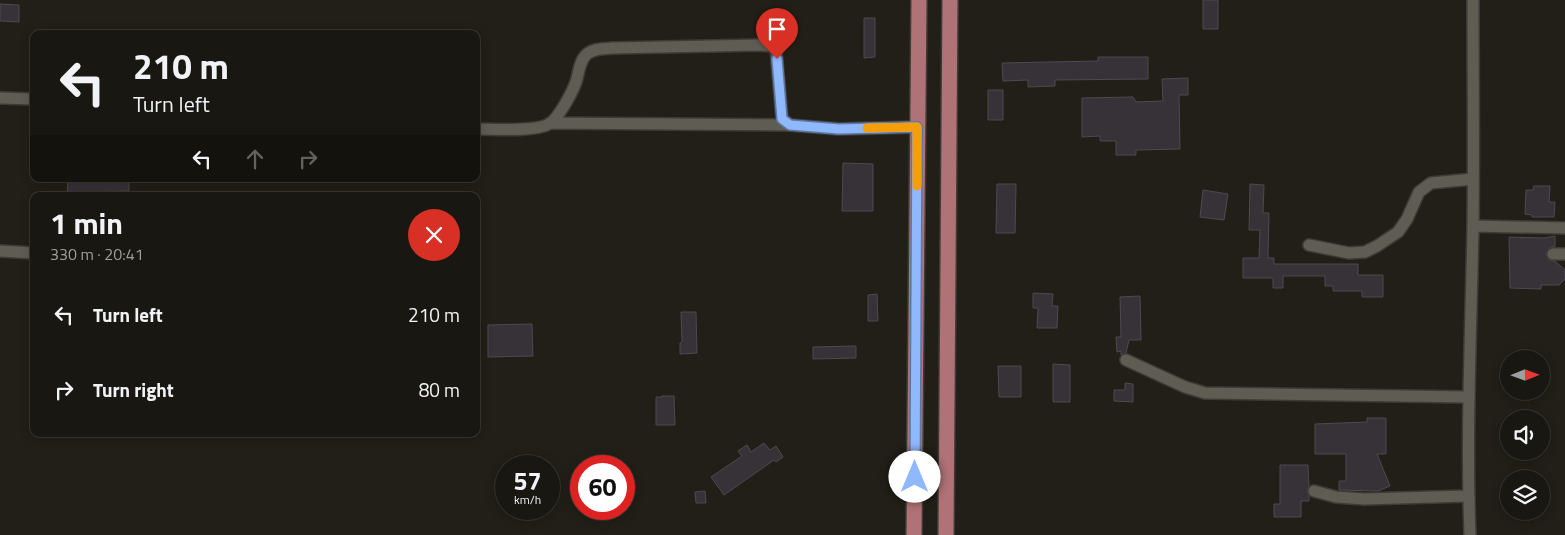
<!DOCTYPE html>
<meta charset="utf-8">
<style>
body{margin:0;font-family:"Titillium Web",sans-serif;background:#22201a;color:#f1f3f6;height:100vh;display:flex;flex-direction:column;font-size:19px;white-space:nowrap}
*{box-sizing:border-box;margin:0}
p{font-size:16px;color:#9f9f9f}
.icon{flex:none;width:28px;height:28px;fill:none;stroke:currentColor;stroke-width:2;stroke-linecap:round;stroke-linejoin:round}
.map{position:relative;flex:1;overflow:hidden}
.panel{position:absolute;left:30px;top:192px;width:450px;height:245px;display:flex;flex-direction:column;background:#191711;border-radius:10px;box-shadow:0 2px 12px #0003,0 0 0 1px #373631}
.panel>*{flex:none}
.banner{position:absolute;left:30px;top:30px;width:450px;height:152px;border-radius:10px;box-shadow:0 2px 12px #0003,0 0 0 1px #373631;background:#191711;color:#f1f3f6;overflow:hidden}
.needle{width:32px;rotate:89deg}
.tools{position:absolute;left:1500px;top:350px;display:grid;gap:10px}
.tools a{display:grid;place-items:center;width:50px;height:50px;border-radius:50%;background:#191711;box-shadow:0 2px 12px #0003,0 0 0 1px #373631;font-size:25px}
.speed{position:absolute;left:495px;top:455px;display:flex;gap:10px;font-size:25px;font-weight:700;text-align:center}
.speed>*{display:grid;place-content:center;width:65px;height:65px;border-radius:50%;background:#191711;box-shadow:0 2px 12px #0003,0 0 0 1px #373631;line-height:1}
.speed small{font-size:12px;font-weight:400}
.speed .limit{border:8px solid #d22;background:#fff;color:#111}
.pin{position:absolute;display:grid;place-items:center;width:42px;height:42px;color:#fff;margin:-51px -21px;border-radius:50% 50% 50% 0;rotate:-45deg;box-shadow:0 0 5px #0007}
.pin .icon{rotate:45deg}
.me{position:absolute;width:55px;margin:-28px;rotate:0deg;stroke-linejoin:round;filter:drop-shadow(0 0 4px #0008)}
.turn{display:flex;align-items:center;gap:18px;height:105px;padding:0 20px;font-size:22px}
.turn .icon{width:65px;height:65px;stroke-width:2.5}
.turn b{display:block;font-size:35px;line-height:42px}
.lanes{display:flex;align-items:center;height:48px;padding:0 20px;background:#0003;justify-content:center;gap:25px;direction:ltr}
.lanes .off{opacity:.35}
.round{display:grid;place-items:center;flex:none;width:52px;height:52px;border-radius:26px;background:#22201a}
.headline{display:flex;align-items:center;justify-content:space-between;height:85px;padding:0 20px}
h1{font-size:30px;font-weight:700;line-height:38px}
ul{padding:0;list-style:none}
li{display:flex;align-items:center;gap:15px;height:75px;padding:0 20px}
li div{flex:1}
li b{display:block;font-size:19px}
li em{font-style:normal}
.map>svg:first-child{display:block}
.building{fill:#373138;stroke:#4f4951}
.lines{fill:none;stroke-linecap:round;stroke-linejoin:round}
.minor-casing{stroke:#3e3b36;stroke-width:14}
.major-casing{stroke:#3e3b36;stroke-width:18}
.minor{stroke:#5f5c53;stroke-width:11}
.major{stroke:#af7276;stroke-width:15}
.route-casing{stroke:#5d78a4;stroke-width:12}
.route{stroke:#8fb8fd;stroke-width:9}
.slow{stroke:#f59e0b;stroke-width:9}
</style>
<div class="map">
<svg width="1565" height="535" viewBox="0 0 1565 535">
<rect width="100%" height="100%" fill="#211f17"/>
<!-- building -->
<path class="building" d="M1203,0H1218V29H1203Z
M0,4L19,5V22L0,21Z
M864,18H875V57L864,58Z
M1098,57H1148V79L1055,80V86L1028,87V80L1003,81L1002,63L1098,61Z
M1188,78V95H1179L1180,149L1136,150V155H1116V141H1100V136L1082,137V98L1133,97L1136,102L1163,101L1162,79Z
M988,90H1003V120H988Z
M843,163L873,164V211H842Z
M68,179H129V191L84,192V195H67Z
M997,184H1016L1015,233H996Z
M1250,184L1264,185L1263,213H1269L1268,258H1274V264H1358V275H1383V297H1362V291H1333V286H1325V276H1283V288H1273V278H1243V258H1259L1260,230H1249Z
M1534,186H1550L1549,202H1555L1554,217H1532V215L1525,214L1526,190H1533Z
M1203,190L1228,194L1224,220L1200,217Z
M1555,236V246L1549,248L1546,254L1549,260L1556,262L1565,270V279L1559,285H1541V289L1510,288L1509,237L1544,238Z
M1033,293L1053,294L1052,306H1058L1057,328H1037L1038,308H1033Z
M877,294L878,321H868V295Z
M1140,296L1141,340H1129L1126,353L1121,355V351L1117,352L1116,337H1121L1120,297Z
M681,312H696L697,353L680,354V343L682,342Z
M532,324L533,356L488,357V325Z
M856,346V358L813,359V347Z
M1053,364L1070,365V402H1053Z
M998,366H1021V397H999Z
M1125,383L1133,384V402L1114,401V390H1125Z
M662,396H674L675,425H656V397H662Z
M1367,418H1386V454H1377L1390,486L1378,491L1339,490V481H1346V454H1315V424L1367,422Z
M764,443L770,450L776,446L783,457L776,462L774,460L724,495L711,477L742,456L738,451L747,445L751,452Z
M1280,465H1308L1309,486L1307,492L1309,496V501H1301V517H1274V504H1280Z
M705,491L706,503H696L695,492Z"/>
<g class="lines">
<!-- minor casing -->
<g class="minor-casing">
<path id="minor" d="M0,98L34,99
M550,123L790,125
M476,129C494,129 535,132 549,124C558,119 572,93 576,82C579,73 579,61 587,54C594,48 605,49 613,48L760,45L770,46L776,50L782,119L790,125L839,129L917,127
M1473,226L1565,228
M1309,245L1349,253L1365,252L1377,246L1398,232L1407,219L1419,192L1431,183L1473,179
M0,251L34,253
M1553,254H1565
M1126,360L1185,387L1205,393L1468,397
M1314,491L1336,497L1364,499L1468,496
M1470,535C1466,433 1471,330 1473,228C1474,152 1473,76 1473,0"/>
</g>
<!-- major casing -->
<g class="major-casing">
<path id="major" d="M914,535L919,0
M946,535L950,0"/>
</g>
<!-- minor -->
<use href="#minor" class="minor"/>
<!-- major -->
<use href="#major" class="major"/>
</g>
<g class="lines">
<!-- route casing -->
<g class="route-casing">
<path id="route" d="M777,59L782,119L790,125L839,129L917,127L915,477"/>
</g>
<!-- route -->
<use href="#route" class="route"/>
<!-- slow -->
<path class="slow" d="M867,128L917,127V186"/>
</g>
</svg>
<div class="tools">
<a><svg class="needle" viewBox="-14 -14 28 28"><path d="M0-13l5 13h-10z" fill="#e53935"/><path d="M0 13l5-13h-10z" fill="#9f9f9f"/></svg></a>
<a><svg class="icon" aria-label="sound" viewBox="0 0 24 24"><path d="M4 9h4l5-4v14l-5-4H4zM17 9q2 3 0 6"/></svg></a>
<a><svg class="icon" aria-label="layers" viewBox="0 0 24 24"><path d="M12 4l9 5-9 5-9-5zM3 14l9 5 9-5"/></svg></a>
</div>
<div class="speed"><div>57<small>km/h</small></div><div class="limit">60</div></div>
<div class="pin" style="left:777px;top:59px;background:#d93025"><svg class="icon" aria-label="arrive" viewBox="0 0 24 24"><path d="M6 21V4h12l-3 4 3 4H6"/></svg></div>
<svg class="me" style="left:915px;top:477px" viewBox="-20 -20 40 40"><circle r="19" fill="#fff"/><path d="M0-13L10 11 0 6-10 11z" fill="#8fb8fd"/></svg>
<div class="banner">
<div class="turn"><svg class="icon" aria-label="left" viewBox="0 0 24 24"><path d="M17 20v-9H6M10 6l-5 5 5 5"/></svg><div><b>210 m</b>Turn left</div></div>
<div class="lanes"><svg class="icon" aria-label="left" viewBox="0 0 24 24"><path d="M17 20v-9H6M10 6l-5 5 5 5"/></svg><svg class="icon off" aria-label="ahead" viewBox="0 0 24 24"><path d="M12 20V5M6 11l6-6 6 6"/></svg><svg class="icon off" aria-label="right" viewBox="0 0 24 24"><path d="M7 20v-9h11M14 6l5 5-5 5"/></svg></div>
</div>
<section class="panel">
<div class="headline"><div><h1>1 min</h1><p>330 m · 20:41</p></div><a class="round" style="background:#d93025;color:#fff"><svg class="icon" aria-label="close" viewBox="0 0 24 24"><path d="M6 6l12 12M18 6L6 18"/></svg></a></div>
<ul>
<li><svg class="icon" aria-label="left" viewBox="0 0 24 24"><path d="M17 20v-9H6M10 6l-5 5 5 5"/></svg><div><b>Turn left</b></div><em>210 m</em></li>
<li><svg class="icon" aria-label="right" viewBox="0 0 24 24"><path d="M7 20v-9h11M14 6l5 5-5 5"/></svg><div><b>Turn right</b></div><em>80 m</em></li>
</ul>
</section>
</div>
